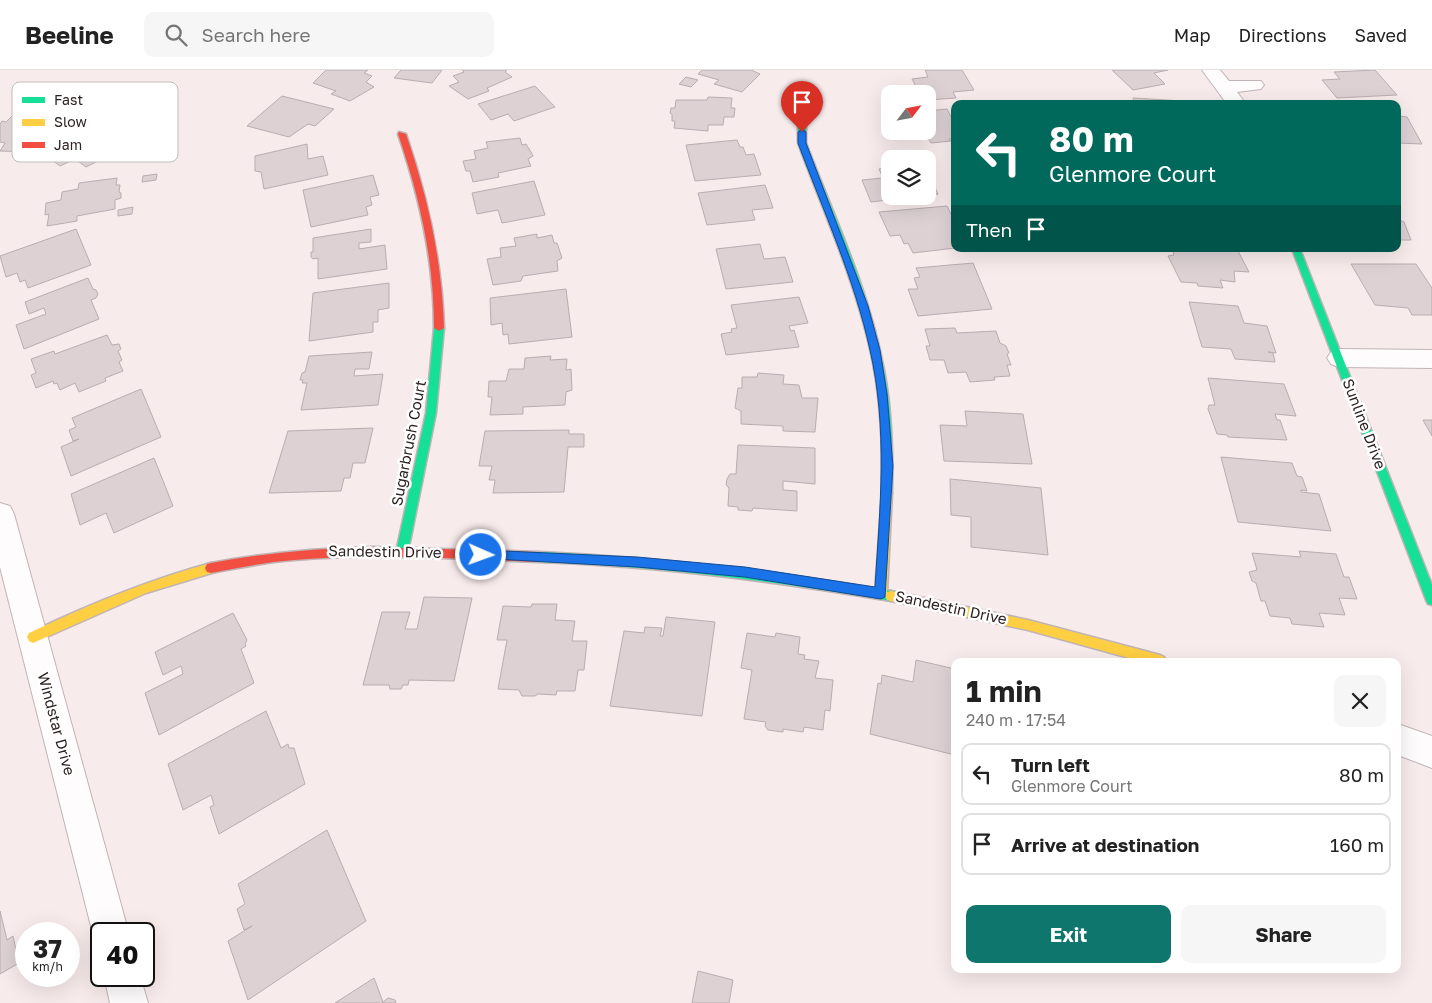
<!DOCTYPE html>
<meta charset="utf-8">
<style>
body{margin:0;font-family:"Golos Text",sans-serif;background:#f6f6f6;color:#222;height:100vh;display:flex;flex-direction:column;font-size:19px;white-space:nowrap}
*{box-sizing:border-box;margin:0}
p{font-size:16px;color:#767676}
.icon{flex:none;width:28px;height:28px;fill:none;stroke:currentColor;stroke-width:2;stroke-linecap:round;stroke-linejoin:round}
.map{position:relative;flex:1;overflow:hidden}
.details{position:absolute;left:951px;top:588px;width:450px;height:315px;display:flex;flex-direction:column;background:#fff;border-radius:10px;box-shadow:0 5px 20px #0002}
.details>*{flex:none}
.top-card{position:absolute;left:951px;top:30px;width:450px;height:152px;border-radius:10px;box-shadow:0 5px 20px #0002;background:#00695c;color:#fff;overflow:hidden}
.needle{width:32px;rotate:58deg}
.controls{position:absolute;left:881px;top:15px;display:grid;gap:10px}
.controls a{display:grid;place-items:center;width:55px;height:55px;border-radius:10px;background:#fff;box-shadow:0 5px 20px #0002;font-size:25px}
.speed{position:absolute;left:15px;top:852px;display:flex;gap:10px;font-size:25px;font-weight:700;text-align:center}
.speed>*{display:grid;place-content:center;width:65px;height:65px;border-radius:50%;background:#fff;box-shadow:0 5px 20px #0002;line-height:1}
.speed small{font-size:12px;font-weight:400}
.speed .limit{border:2px solid #111;border-radius:8px;background:#fff;color:#111}
.pin{position:absolute;display:grid;place-items:center;width:42px;height:42px;color:#fff;margin:-51px -21px;border-radius:50% 50% 50% 0;rotate:-45deg;box-shadow:0 0 5px #0007}
.pin .icon{rotate:45deg}
.me{position:absolute;width:55px;margin:-28px;rotate:92deg;stroke-linejoin:round;filter:drop-shadow(0 0 4px #0008)}
.turn{display:flex;align-items:center;gap:18px;height:105px;padding:0 15px;font-size:22px}
.turn .icon{width:65px;height:65px;stroke-width:2.5}
.turn b{display:block;font-size:35px;line-height:42px}
.then{display:flex;align-items:center;height:48px;padding:0 15px;background:#0003;gap:10px;font-size:19px}
.round{display:grid;place-items:center;flex:none;width:52px;height:52px;border-radius:10px;background:#f6f6f6}
.head{display:flex;align-items:center;justify-content:space-between;height:85px;padding:0 15px}
h1{font-size:30px;font-weight:700;line-height:38px}
.action{display:flex;gap:10px;margin-top:auto;padding:10px 15px}
.action a{flex:1;height:58px;border-radius:10px;background:#0f766e;color:#fff;font-size:20px;font-weight:700;line-height:58px;text-align:center}
.action a+a{background:#f6f6f6;color:#222}
ul{padding:0;list-style:none}
li{display:flex;align-items:center;gap:15px;height:62px;margin:0 10px 8px;padding:0 5px;border:2px solid #e0e0e0;border-radius:10px}
li div{flex:1}
li b{display:block;font-size:19px}
li em{font-style:normal}
header{display:flex;align-items:center;gap:30px;box-sizing:border-box;height:70px;padding:0 25px;background:#fff;border-bottom:1px solid #e0e0e0}
header strong{font-size:24px}
nav{display:flex;gap:28px;margin-inline-start:auto;font-size:18px}
.search{width:350px;height:45px;background:#f6f6f6;display:flex;align-items:center;gap:12px;box-sizing:border-box;padding:0 18px;border-radius:10px;color:#767676;font-size:19px}
.map>svg:first-child{display:block}
.building{fill:#ddd1d4;stroke:#b9adb1}
.lines{fill:none;stroke-linecap:round;stroke-linejoin:round}
.street-casing{stroke:#c1b4b5;stroke-width:2}
.fast-casing{stroke:#c1b4b5;stroke-width:3}
.slow-casing{stroke:#c1b4b5;stroke-width:3}
.jam-casing{stroke:#c1b4b5;stroke-width:3}
.street{fill:#fefcfc;fill-rule:evenodd}
.fast{fill:#16e098;fill-rule:evenodd}
.slow{fill:#ffcf43;fill-rule:evenodd}
.jam{fill:#f24e42;fill-rule:evenodd}
.route{fill:#1a73e8;stroke:#114b97}
.labels{text-anchor:middle;stroke-width:5;stroke-linejoin:round;paint-order:stroke}
.street-label{font-size:15px;fill:#2f2222;stroke:#fff}
.key{fill:#fff;stroke:#c1bdbd;stroke-width:1}
.key-label{font-size:14px;fill:#2f2222}
</style>
<header>
<strong>Beeline</strong>
<div class="search"><svg class="icon" aria-label="search" viewBox="0 0 24 24"><circle cx="10" cy="10" r="6"/><path d="M15 15l6 6"/></svg>Search here</div>
<nav><a>Map</a><a>Directions</a><a>Saved</a></nav>
</header>
<div class="map">
<svg width="1432" height="933" viewBox="0 0 1432 933">
<rect width="100%" height="100%" fill="#f8ebeb"/>
<!-- building -->
<path class="building" d="M326,0H368L364,3L372,6L366,12L374,17L350,31L331,24L336,21L313,13Z
M401,0H442L432,13L394,8Z
M462,0H507L505,2L512,7L487,18L489,21L468,29L449,16L459,12L453,6L464,2Z
M702,0H751L760,4L742,22L714,14L719,10L698,4Z
M925,0H962L974,20L953,22L956,28L928,30V24H920L912,9L928,7Z
M1112,0H1168L1154,3L1165,14L1133,20Z
M1375,0L1397,25L1337,28L1322,10L1340,9L1334,2Z
M686,7L698,10L691,17L679,14Z
M535,16L555,37L514,51L508,44L491,50L478,34Z
M282,26L334,39L315,56L308,54L289,67L247,56Z
M708,27L732,28L731,38H735L734,47H724L723,55H708V61L674,58L675,51H672V44L670,43L671,38H675L676,30H707Z
M1133,28L1183,31L1184,34H1134Z
M947,39L951,47H955V68L949,69L951,71L931,73L927,67L916,68L911,63L910,61H928V41Z
M47,43L46,46L58,47L55,51H57L41,66H47L32,82L0,81L5,73L0,72V54L2,51L6,52L14,44Z
M1398,46L1407,47L1422,74L1398,73Z
M97,58L124,78L86,97L75,89L60,96L44,84Z
M520,68L522,75L526,74L531,82L533,86L528,89L531,96L498,103L499,107L473,112L470,101H466L463,91L476,89L474,81L488,78L486,72Z
M737,70L740,77H743L746,85L754,84L761,105L695,111L686,75Z
M307,74L308,89L323,86L328,105L264,119L261,102L255,101V86Z
M890,97V126H921L871,132L862,110L883,108L879,99Z
M928,102L938,124L928,126Z
M157,104L156,110L142,112L143,106Z
M373,105L379,125L370,127L372,135L366,137L368,145L311,157L303,120Z
M117,108L116,115H120L119,122L121,123V128L115,130V139L77,146V151L47,156L49,144L45,145L46,133L61,130L62,122L78,119L79,113Z
M534,111L545,145L502,153L498,140L477,144L472,123Z
M765,115L773,138L752,140L755,150L707,155L698,123Z
M947,136L955,152V178L913,183L908,173L904,174L900,165L890,166L879,142Z
M133,137L132,144L118,146V140Z
M1398,149L1404,152L1411,170H1398Z
M76,159L91,195L28,218L25,210L20,212L17,203L6,207L0,186Z
M371,159V172L359,173V179L385,175L387,199L318,209V188L313,189L311,187V182H313V168Z
M537,164V168L552,165L554,173H557L562,188L557,191L558,201L523,206L521,211L493,215L487,189L501,187L500,178L516,176L514,168Z
M760,174L764,189L785,187L793,212L726,219L716,179Z
M1172,179H1237L1249,202L1234,201L1235,212L1220,210L1223,218L1198,216L1197,213L1181,212L1168,186L1174,185Z
M973,193L992,239L918,246L908,219H918L914,208L920,207L916,198Z
M1351,194H1416L1432,218V245H1412L1408,238L1375,235Z
M88,208L93,219L96,220L98,224L96,228L91,230L99,249L24,279L16,255L46,244L44,238L29,244L25,232Z
M389,213V238L378,240V252H373V262L309,271L313,223Z
M566,219L572,267L509,274L508,264L503,265L502,253L491,255L490,228Z
M799,227L808,253L789,256L791,261L794,260L799,277L726,285L721,264L732,262L731,259L737,258L731,235Z
M1189,232L1238,236L1244,253L1267,256L1276,283L1268,282L1273,283L1275,292L1235,289L1231,279L1202,277Z
M955,258L957,263L996,261L1000,273L1006,276L1009,283L1007,284L1011,295H1007L1010,306L994,307L995,310L970,312L966,302L948,303L944,290H930L926,276H930L925,259Z
M107,265L112,275L119,274L121,279L118,281L122,290L119,292L123,301L105,308L106,311L79,322L75,313L60,320L57,313L54,314L53,311L36,318L31,305L36,303L31,289L54,281L55,284Z
M372,282L369,299H355L354,306L383,304L378,335L301,340L307,313H302L303,310H300L302,303L305,302L309,286Z
M551,286L550,290L567,289L566,300L571,299L572,320L566,322L565,335L523,337V344L490,345L492,327H488L489,311H506L509,299H524L525,288Z
M758,303L784,305L783,314L799,315L802,328H818L815,362L783,361V356L741,354V341L735,338L738,318H742V307H757Z
M1208,308L1284,314L1296,346L1275,344L1277,350H1280L1287,370L1228,367L1227,365L1217,364L1208,339L1209,335H1215Z
M141,319L161,367L71,406L61,377L79,369L73,371L69,360L76,357L72,348Z
M965,341L1023,344L1032,394L944,391L940,355L967,356Z
M1423,350H1432V366Z
M373,358L365,393H353L350,408H344L341,421L269,423L288,361Z
M569,360V364H584V377H568L564,422L493,423L495,410H489L492,396H479L485,361Z
M738,375L815,378V414L783,411V420L797,421V441L753,438L752,441L738,440V437L728,436L729,418L726,415L727,409L730,404H736Z
M1221,387L1292,393L1297,406L1302,407L1307,421L1301,420V422L1319,424L1331,461L1238,452Z
M154,388L173,436L114,463L106,443L80,455L71,424Z
M950,409L1041,418L1048,485L971,477V447L951,445Z
M1299,481L1336,484L1344,507H1349L1357,529L1339,528L1345,545L1319,543L1324,557L1292,554L1290,548L1270,546L1265,531H1261L1256,513L1252,511L1249,502L1257,500L1252,483L1301,487Z
M424,527L472,528L454,611L409,610L408,615H403L401,619H390L389,615H363L382,542H410L405,559H417Z
M532,534H557L555,550L575,551L572,571H587L584,600H578L575,621H557L556,625L538,624L535,626H522L519,620L498,619L507,570H497L503,536L531,537Z
M233,543L247,570L245,574L246,576L241,579L254,613L159,665L145,623L183,604L181,596L163,605L155,582Z
M666,547L715,552L702,646L610,636L624,561L644,563L645,557L662,558L660,566H663Z
M747,563L775,567L776,563L800,567L798,584L805,585L804,589L819,591L815,608L833,610L830,641L825,640L823,660L804,657L803,662L783,659V662L768,660L765,656L766,652L744,649L752,600L741,598Z
M916,590L955,599V685L870,664L878,613L881,614L882,605L913,612Z
M266,641L281,678L288,674L289,678H294L305,714L219,764L210,737L214,735L211,725L183,740L168,694Z
M327,760L366,851L248,930L228,871L252,856L244,860L237,839L245,834L238,814Z
M0,841L7,870L13,866L19,893L0,904Z
M698,901L733,910L729,933H692Z
M374,908L383,932L388,928L395,930L396,933H335Z"/>
<g class="lines">
<!-- street casing -->
<g class="street-casing">
<path id="street" d="M1202,0H1220L1229,11H1261L1264,15L1261,19L1237,22L1246,34H1227Z
M1339,279L1432,280V298L1339,297L1331,294L1327,288L1331,282Z
M0,433L10,436L14,444L129,864H101V878L98,877L93,864L0,497Z
M1398,654L1432,666V698L1398,685Z
M104,906H140L148,933H110Z"/>
</g>
<!-- fast casing -->
<g class="fast-casing">
<path id="fast" d="M815,30L822,32L806,51V73C834,146 868,218 883,295C892,337 893,380 892,423L891,426H883L882,423C883,375 881,326 870,279C854,208 823,141 798,73V51Z
M1292,179H1300L1432,515V535L1428,534L1426,530Z
M439,255L444,258L436,343L408,482L406,485L402,487L398,485L396,482L426,343L434,258Z
M539,482C657,487 774,501 891,521L895,522L897,526L895,530L891,531C774,511 658,496 539,492L535,490L533,487L535,484Z"/>
</g>
<!-- slow casing -->
<g class="slow-casing">
<path id="slow" d="M887,419L891,420L892,423L887,522L891,521L1028,550L1160,585L1164,587L1166,591H1140L1028,560L891,531L887,530L885,526L881,528L877,527L875,523L882,423L883,420Z
M211,493L215,494L217,498L215,502L146,523L33,573L29,571L27,567L29,563C88,535 148,510 211,493Z"/>
</g>
<!-- jam casing -->
<g class="jam-casing">
<path id="jam" d="M399,62L406,64C428,128 442,190 444,258L439,261L434,258C434,191 420,128 398,64Z
M374,477L539,482L543,484L545,487L543,490L539,492C457,489 376,483 294,490C266,492 239,498 211,503L207,502L205,498L207,494L211,493C265,483 319,478 374,477Z"/>
</g>
<!-- street -->
<use href="#street" class="street"/>
<!-- fast -->
<use href="#fast" class="fast"/>
<!-- slow -->
<use href="#slow" class="slow"/>
<!-- jam -->
<use href="#jam" class="jam"/>
</g>
<!-- route -->
<path class="route" d="M802,59L806,62V73L868,236L880,280L887,324L893,396L885,527L881,529L745,507L637,497L477,488L475,485L481,480L637,487L745,497L875,517C880,438 888,358 870,280C855,210 823,140 798,73V62Z"/>
<g class="labels">
<!-- street labels -->
<g class="street-label">
<text transform="translate(1364 354) rotate(69)" y="5">Sunline Drive</text>
<text transform="translate(409 373) rotate(-79)" y="5">Sugarbrush Court</text>
<text transform="translate(385 482) rotate(1)" y="5">Sandestin Drive</text>
<text transform="translate(951 538) rotate(12)" y="5">Sandestin Drive</text>
<text transform="translate(56 654) rotate(75)" y="5">Windstar Drive</text>
</g>
</g>
<!-- legend -->
<rect x="12" y="12" width="166" height="80" rx="8" class="key"/>
<rect x="22" y="27" width="23" height="6" fill="#16e098"/>
<rect x="22" y="49" width="23" height="7" fill="#ffcf43"/>
<rect x="22" y="72" width="23" height="6" fill="#f24e42"/>
<g class="key-label">
<text x="54" y="35">Fast</text>
<text x="54" y="57">Slow</text>
<text x="54" y="80">Jam</text>
</g>
</svg>
<div class="controls">
<a><svg class="needle" viewBox="-14 -14 28 28"><path d="M0-13l5 13h-10z" fill="#e53935"/><path d="M0 13l5-13h-10z" fill="#767676"/></svg></a>
<a><svg class="icon" aria-label="layers" viewBox="0 0 24 24"><path d="M12 4l9 5-9 5-9-5zM3 14l9 5 9-5"/></svg></a>
</div>
<div class="speed"><div>37<small>km/h</small></div><div class="limit">40</div></div>
<div class="pin" style="left:802px;top:62px;background:#d93025"><svg class="icon" aria-label="arrive" viewBox="0 0 24 24"><path d="M6 21V4h12l-3 4 3 4H6"/></svg></div>
<svg class="me" style="left:481px;top:485px" viewBox="-20 -20 40 40"><circle r="17" fill="#1a73e8" stroke="#fff" stroke-width="3"/><path d="M0-11L8 9 0 5-8 9z" fill="#fff"/></svg>
<div class="top-card">
<div class="turn"><svg class="icon" aria-label="left" viewBox="0 0 24 24"><path d="M17 20v-9H6M10 6l-5 5 5 5"/></svg><div><b>80 m</b>Glenmore Court</div></div>
<div class="then">Then<svg class="icon" aria-label="arrive" viewBox="0 0 24 24"><path d="M6 21V4h12l-3 4 3 4H6"/></svg></div>
</div>
<section class="details">
<div class="head"><div><h1>1 min</h1><p>240 m · 17:54</p></div><a class="round"><svg class="icon" aria-label="close" viewBox="0 0 24 24"><path d="M6 6l12 12M18 6L6 18"/></svg></a></div>
<ul>
<li><svg class="icon" aria-label="left" viewBox="0 0 24 24"><path d="M17 20v-9H6M10 6l-5 5 5 5"/></svg><div><b>Turn left</b><p>Glenmore Court</p></div><em>80 m</em></li>
<li><svg class="icon" aria-label="arrive" viewBox="0 0 24 24"><path d="M6 21V4h12l-3 4 3 4H6"/></svg><div><b>Arrive at destination</b></div><em>160 m</em></li>
</ul>
<div class="action"><a>Exit</a><a>Share</a></div>
</section>
</div>
